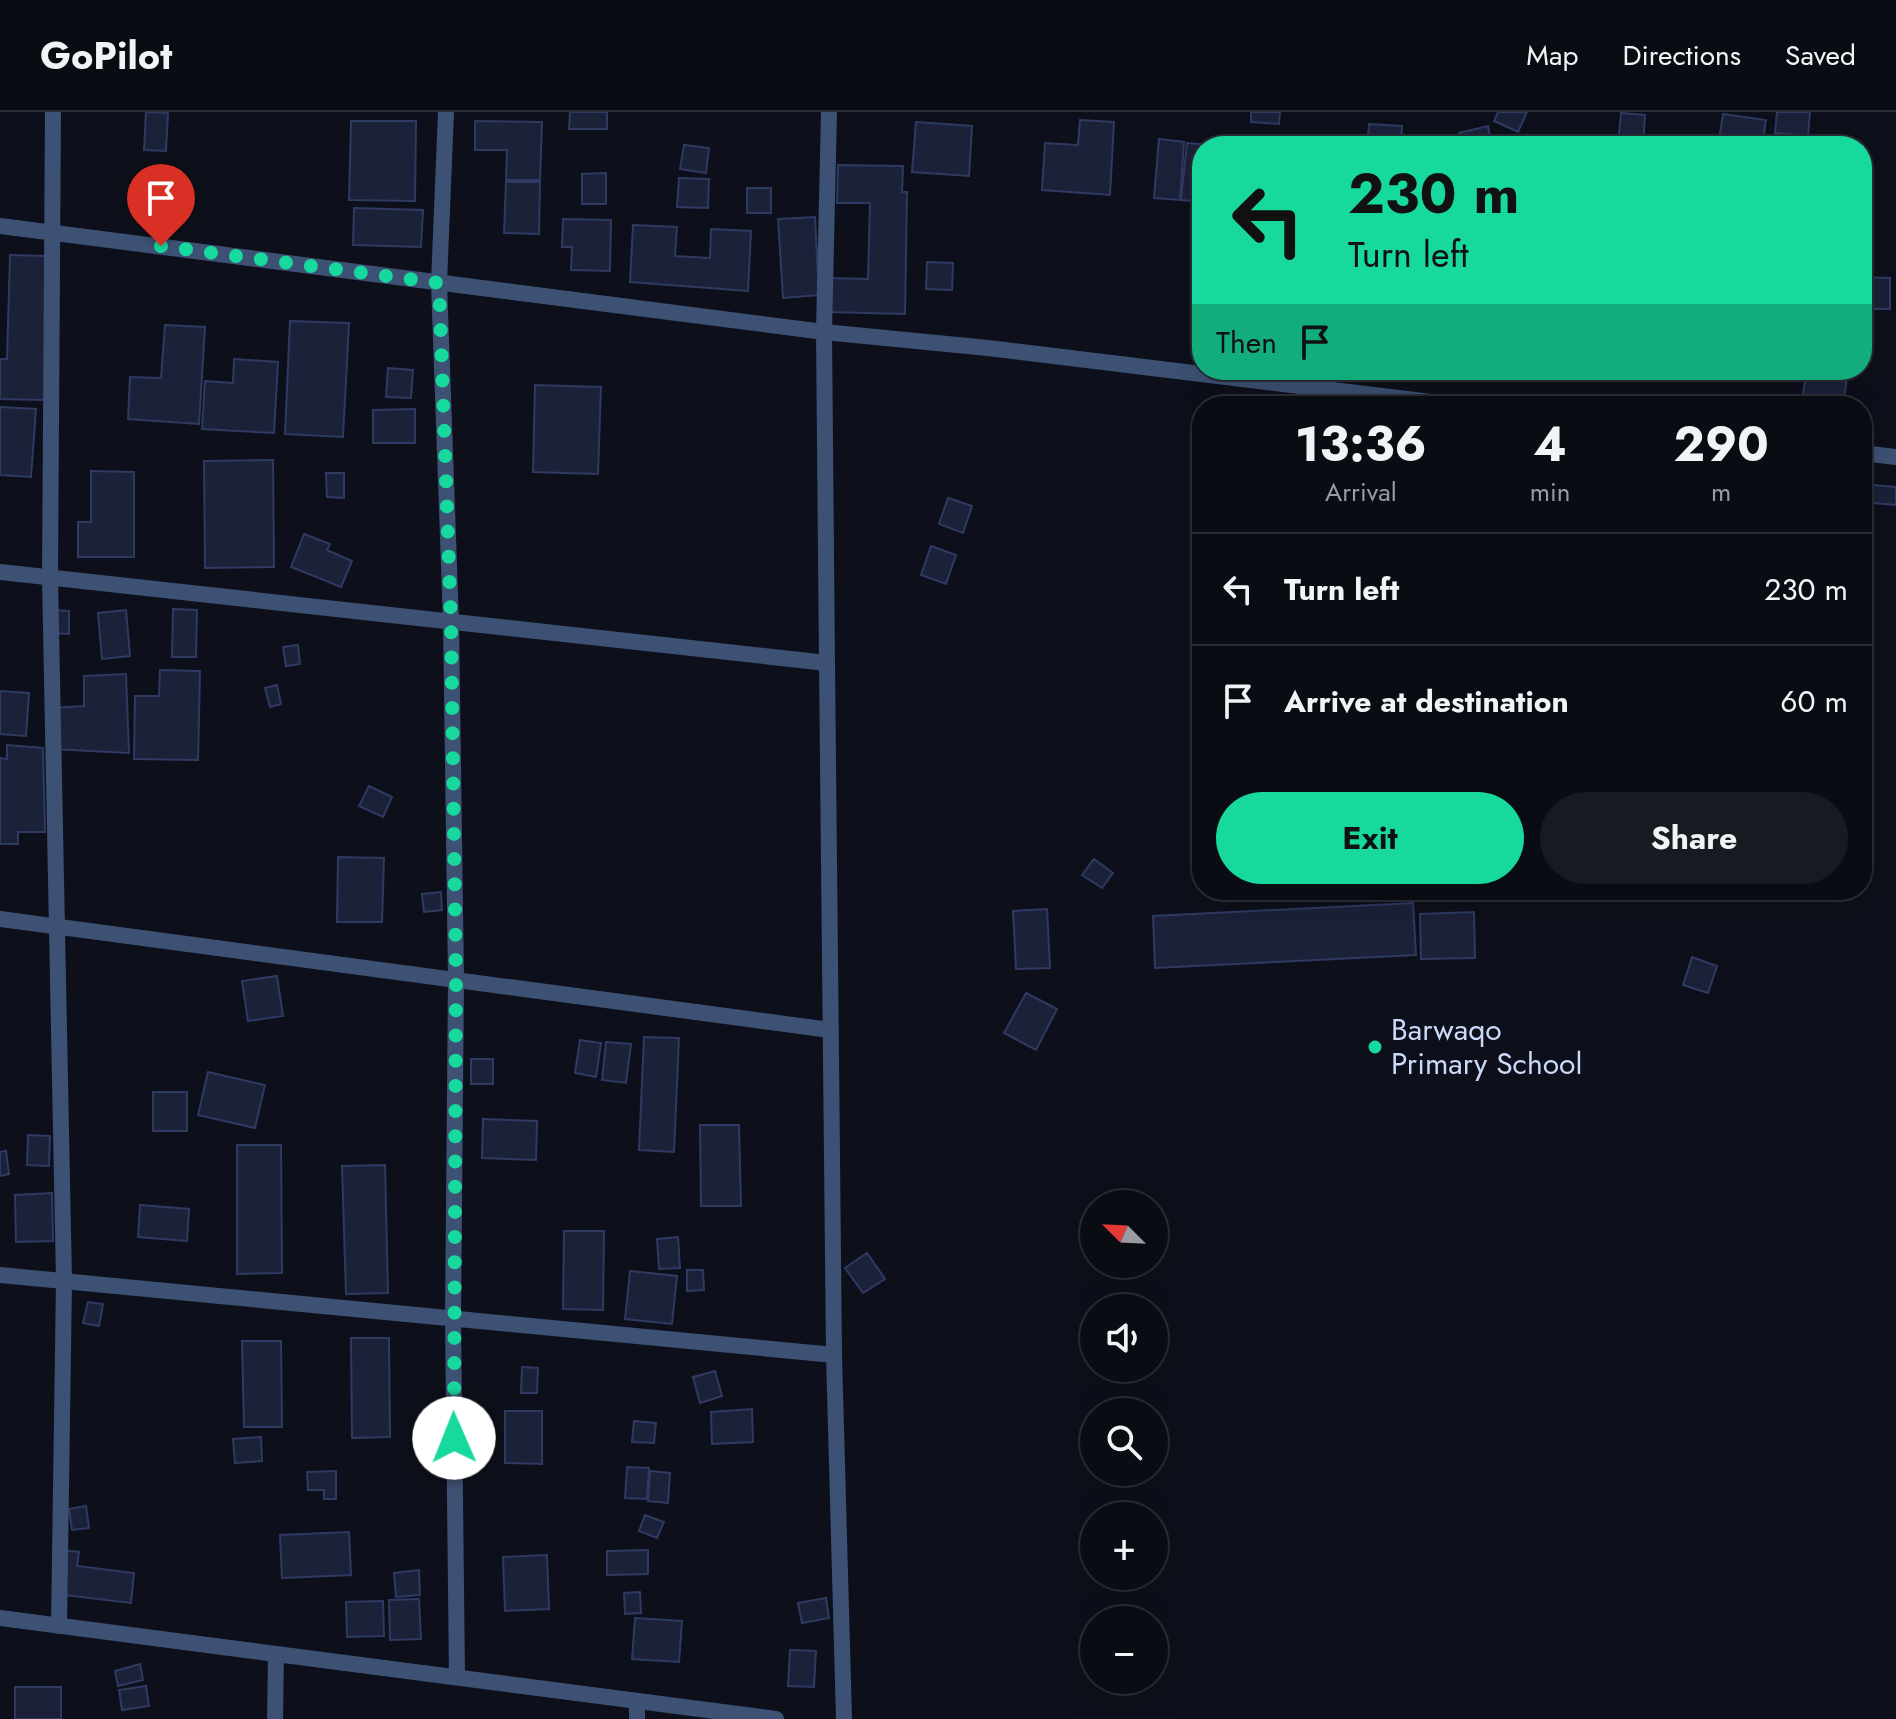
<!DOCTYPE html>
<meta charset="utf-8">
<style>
body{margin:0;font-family:Jost,sans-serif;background:#181a22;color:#f1f3f6;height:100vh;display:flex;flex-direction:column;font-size:30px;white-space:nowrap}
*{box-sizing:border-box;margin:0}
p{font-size:26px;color:#999ba0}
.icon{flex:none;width:44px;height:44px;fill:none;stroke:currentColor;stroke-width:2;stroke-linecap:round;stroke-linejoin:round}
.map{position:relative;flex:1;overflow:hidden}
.details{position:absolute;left:1192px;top:284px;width:680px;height:504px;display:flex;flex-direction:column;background:#0a0c14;border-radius:32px;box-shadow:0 8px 32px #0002,0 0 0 2px #2a2c34}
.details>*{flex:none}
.guide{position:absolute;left:1192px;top:24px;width:680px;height:244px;border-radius:32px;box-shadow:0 8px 32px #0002,0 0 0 2px #2a2c34;background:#18d99d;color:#111;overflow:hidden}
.needle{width:52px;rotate:294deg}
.buttons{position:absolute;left:1080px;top:1078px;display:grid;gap:16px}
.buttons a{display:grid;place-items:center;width:88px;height:88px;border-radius:50%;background:#0a0c14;box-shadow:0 8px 32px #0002,0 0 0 2px #2a2c34;font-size:40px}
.pin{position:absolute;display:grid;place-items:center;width:68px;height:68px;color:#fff;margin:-82px -34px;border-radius:50% 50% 50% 0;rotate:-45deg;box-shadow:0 0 8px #0007}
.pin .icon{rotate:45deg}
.me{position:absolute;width:88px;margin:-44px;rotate:359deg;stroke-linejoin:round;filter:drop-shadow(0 0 6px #0008)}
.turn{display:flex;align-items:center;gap:28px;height:168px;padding:0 24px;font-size:36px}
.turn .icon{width:104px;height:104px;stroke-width:2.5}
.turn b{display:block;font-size:56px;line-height:68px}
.then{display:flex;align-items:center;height:76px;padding:0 24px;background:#0003;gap:16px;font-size:30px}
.eta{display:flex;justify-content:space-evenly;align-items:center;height:136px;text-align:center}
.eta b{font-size:48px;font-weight:700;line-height:56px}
.action{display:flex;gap:16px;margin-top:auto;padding:16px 24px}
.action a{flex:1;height:92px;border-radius:48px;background:#18d99d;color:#111;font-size:32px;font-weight:700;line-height:92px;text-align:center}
.action a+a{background:#181a22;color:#f1f3f6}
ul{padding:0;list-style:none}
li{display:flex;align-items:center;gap:24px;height:112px;padding:0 24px;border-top:2px solid #2a2c34}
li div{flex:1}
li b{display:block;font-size:30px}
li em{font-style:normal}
header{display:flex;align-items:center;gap:48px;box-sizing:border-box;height:112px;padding:0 40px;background:#0a0c14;border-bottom:2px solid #2a2c34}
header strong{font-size:38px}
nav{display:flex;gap:44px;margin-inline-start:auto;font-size:28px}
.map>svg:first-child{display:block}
.building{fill:#1b2139;stroke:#2f3a63;stroke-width:2}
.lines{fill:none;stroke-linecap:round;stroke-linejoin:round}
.pedestrian{stroke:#3d5174;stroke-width:16}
.minor{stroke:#3d5174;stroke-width:16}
.route{stroke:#18d99d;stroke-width:14;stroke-dasharray:0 25.2}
.poi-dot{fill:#18d99d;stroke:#0d101a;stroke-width:3}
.labels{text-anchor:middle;stroke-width:8;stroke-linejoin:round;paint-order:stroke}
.poi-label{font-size:30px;fill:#ccd9f9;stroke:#0d101a;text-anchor:start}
</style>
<header>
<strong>GoPilot</strong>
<nav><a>Map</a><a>Directions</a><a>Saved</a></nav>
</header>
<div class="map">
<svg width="1896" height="1607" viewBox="0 0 1896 1607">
<rect width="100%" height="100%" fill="#0d101a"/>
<!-- building -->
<path class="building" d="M146,0L168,1L166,39L144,38Z
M570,0H607V17H569Z
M1251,0H1280L1279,12L1251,10Z
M1498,0H1527L1518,20L1494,9Z
M1777,0H1810L1808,24L1775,21Z
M1621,1L1645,3L1643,34H1618Z
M1723,2L1766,8L1762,34H1718Z
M1080,8L1114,10L1110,83L1042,78L1045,31L1078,33Z
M351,9H416L415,89L349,88Z
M475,9L542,10L540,68H506L507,38H475Z
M916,10L972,14L969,64L912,60Z
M1369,12L1402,14L1401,34H1367Z
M1488,14L1492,34H1462L1459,21Z
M1159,27L1184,30L1180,88L1154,86Z
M1187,31L1223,34H1202V90L1181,88Z
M684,33L709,36L706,61L680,57Z
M838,53L903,54L902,80H907L905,202L830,200L831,166L868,167L870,91H837Z
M606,61V92H582V62Z
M679,66L709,67L708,96L677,95Z
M506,70H540L539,122L504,121Z
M747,76H771V101H747Z
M354,96L423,98L421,135L353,133Z
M815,105L819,183L783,186L778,107Z
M563,107L611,108L610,159L571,158L572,135H562Z
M633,113L677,115L675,144L710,146L711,117L751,119L748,179L630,170Z
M10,143L49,144L45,288L0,287V247H7Z
M927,150L953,151L952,178L926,177Z
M1862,165L1890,166V197H1862Z
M290,209L349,211L343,325L285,322Z
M165,213L205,215L199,312L128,307L130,265L161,266Z
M234,247L278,250L274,321L202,317L205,269L233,271Z
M388,256L413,258L411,286L386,285Z
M1570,258H1609V263L1570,264Z
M1807,258H1848L1843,294H1801Z
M535,273L601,275L598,362L533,360Z
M0,295L36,297L31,365L0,363Z
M415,297V331H373V298Z
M273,348L274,455L205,456L204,349Z
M91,359L134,360V445H78V410H91Z
M326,361H344V386L327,385Z
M1862,372L1896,375V393L1862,390Z
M948,386L972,394L963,421L939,412Z
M304,422L330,432L327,438L352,449L341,475L291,455Z
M931,434L956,443L946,472L921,463Z
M173,497L197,498L196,545H172Z
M49,498L69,499V522L48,521Z
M126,498L130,544L102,547L98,501Z
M298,533L300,552L286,554L283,535Z
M160,558L200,559L198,648L134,647L135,584H159Z
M126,562L129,641L52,637V596L84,594V564Z
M277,573L281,592L270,595L265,576Z
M0,579L29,581L26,624L0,622Z
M7,633L43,636L45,720H18V732H0V646L7,647Z
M369,674L392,685L383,705L359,694Z
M338,745L384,746L382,810H337Z
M1094,747L1113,761L1102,776L1082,763Z
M441,780L442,798L424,800L422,782Z
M1413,791L1416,843L1155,856L1153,804Z
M1047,797L1050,856L1016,857L1013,799Z
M1474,800L1475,846L1421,847L1420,802Z
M1692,845L1717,854L1708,881L1683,873Z
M277,864L283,904L248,909L242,869Z
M1026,881L1057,897L1036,938L1004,921Z
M644,925L679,926L674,1040L639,1038Z
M580,928L601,931L596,965L575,961Z
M606,930L631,932L626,971L602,968Z
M471,947H493V972H471Z
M208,960L265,973L255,1016L198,1003Z
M153,980H187V1019H153Z
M483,1007L537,1009L536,1048L482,1046Z
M700,1013H739L741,1094H701Z
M28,1023L50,1024L49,1054L27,1053Z
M237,1033H281L282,1161L237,1162Z
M6,1039L9,1062L0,1064V1040Z
M385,1053L388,1181L346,1182L342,1054Z
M52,1081L53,1129L16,1130L15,1083Z
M140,1093L189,1097L187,1129L138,1125Z
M564,1119H604L603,1198L563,1197Z
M678,1125L680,1156L659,1157L657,1127Z
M867,1141L885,1167L863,1181L845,1156Z
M687,1158H703L704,1178L687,1179Z
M630,1159L677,1164L672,1212L625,1207Z
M88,1190L103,1192L99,1214L83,1211Z
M351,1226H389L390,1325L352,1326Z
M242,1229H281L282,1315H244Z
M522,1255L538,1256L537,1281H521Z
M715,1259L722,1284L700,1291L693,1265Z
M752,1297L753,1330L712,1332L711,1300Z
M505,1299H542V1352L505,1351Z
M634,1309L656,1311L654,1331L632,1330Z
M261,1325L262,1349L235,1351L233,1327Z
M627,1355L649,1356L647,1387L625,1386Z
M336,1359V1387H324V1378H308L307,1360Z
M650,1359L670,1361L668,1391L648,1389Z
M86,1394L89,1416L72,1418L69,1397Z
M645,1403L664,1410L657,1426L639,1419Z
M349,1420L351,1463L282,1466L280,1423Z
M61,1438L79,1440L77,1454L134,1461L131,1491L55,1482Z
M648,1438V1462L607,1463V1439Z
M547,1443L549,1497L505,1499L503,1445Z
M419,1458L420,1483L396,1485L394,1461Z
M640,1480L641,1501L625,1502L624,1481Z
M826,1486L829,1506L802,1511L798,1491Z
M419,1487L421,1527L390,1528L389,1488Z
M383,1489L384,1524L347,1525L346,1490Z
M635,1506L682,1509L679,1550L632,1547Z
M790,1538L816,1539L814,1575L788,1574Z
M140,1552L143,1568L118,1574L115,1559Z
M146,1574L149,1594L122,1598L119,1578Z
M15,1575H61V1607H15Z"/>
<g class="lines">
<!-- pedestrian -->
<path class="pedestrian" d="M53,0L50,466L64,1169L59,1514
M637,1589V1607"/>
<!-- minor -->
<path class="minor" d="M446,0L439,171L451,510L456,867L453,1207L457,1565
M829,0L824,220L827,551L834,1243L844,1607
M0,114L824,220L988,236L1464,294
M1862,341L1896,345
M0,460L827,551
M0,807L830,918
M0,1163L834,1243
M0,1506L776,1607
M275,1607L276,1542"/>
</g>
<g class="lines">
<!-- route -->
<path class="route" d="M161,134L439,171L451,510L456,867L454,1326"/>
</g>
<!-- markers -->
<circle class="poi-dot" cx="1375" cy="935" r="8"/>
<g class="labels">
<!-- poi labels -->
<g class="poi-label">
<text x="1391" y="928">Barwaqo<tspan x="1391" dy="34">Primary School</tspan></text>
</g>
</g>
</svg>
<div class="buttons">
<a><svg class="needle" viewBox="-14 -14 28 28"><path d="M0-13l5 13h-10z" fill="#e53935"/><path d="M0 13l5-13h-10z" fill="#999ba0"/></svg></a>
<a><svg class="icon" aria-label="sound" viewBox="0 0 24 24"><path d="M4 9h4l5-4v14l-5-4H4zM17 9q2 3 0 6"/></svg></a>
<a><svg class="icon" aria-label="search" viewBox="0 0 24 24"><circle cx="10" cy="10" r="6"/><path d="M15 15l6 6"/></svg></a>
<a>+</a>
<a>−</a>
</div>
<div class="pin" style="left:161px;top:134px;background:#d93025"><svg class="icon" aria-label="arrive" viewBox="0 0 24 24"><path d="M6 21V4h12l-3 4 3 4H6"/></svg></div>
<svg class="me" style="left:454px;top:1326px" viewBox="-20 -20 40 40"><circle r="19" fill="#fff"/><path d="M0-13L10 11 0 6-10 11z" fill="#18d99d"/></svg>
<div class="guide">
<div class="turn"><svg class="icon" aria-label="left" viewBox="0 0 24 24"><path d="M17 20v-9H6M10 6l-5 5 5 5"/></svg><div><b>230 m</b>Turn left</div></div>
<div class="then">Then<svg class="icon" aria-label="arrive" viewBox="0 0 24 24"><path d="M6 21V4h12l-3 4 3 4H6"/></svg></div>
</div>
<section class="details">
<div class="eta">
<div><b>13:36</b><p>Arrival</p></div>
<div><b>4</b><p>min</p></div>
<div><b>290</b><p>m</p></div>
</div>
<ul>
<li><svg class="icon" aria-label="left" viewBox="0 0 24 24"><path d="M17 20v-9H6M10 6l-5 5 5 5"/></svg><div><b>Turn left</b></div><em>230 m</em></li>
<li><svg class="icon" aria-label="arrive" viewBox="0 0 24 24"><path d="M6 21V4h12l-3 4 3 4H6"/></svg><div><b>Arrive at destination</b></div><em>60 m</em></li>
</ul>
<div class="action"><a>Exit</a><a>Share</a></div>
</section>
</div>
